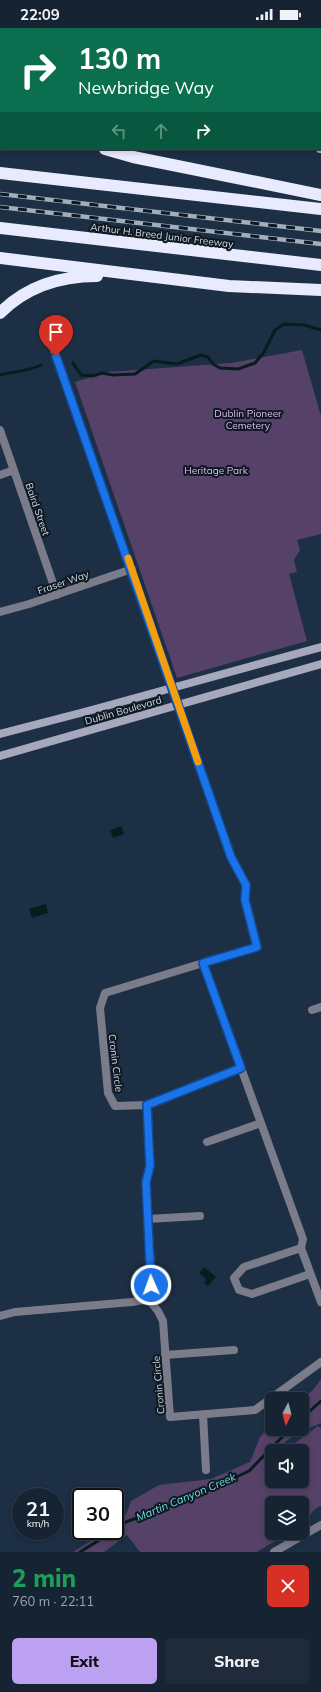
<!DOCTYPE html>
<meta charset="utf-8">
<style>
body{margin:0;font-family:Mulish,sans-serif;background:#1f2b3b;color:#f1f3f6;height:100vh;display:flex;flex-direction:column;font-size:15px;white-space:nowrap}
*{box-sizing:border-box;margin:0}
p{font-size:13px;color:#9ea4ac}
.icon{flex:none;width:22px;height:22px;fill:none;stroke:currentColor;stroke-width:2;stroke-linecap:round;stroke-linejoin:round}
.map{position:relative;height:1524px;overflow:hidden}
.side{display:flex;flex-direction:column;background:#162333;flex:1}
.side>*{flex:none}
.top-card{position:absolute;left:0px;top:0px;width:321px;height:122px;box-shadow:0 2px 6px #0003,0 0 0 1px #35404e;background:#0b6e4f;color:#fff;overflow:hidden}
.needle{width:26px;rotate:186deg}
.buttons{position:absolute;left:265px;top:1364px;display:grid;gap:8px}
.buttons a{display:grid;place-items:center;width:44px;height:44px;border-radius:6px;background:#162333;box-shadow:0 2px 6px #0003,0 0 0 1px #35404e;font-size:20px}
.speed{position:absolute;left:12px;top:1460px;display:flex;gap:8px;font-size:20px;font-weight:700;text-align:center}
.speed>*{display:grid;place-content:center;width:52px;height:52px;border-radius:50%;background:#162333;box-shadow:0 2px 6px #0003,0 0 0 1px #35404e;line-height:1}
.speed small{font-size:10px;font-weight:400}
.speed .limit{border:2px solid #111;border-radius:6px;background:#fff;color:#111}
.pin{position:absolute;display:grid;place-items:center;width:34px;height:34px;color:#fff;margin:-41px -17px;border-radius:50% 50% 50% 0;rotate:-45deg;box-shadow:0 0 4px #0007}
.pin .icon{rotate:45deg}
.me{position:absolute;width:44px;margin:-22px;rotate:358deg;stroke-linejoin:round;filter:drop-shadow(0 0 3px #0008)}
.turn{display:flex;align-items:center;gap:14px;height:84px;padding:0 12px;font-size:18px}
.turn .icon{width:52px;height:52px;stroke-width:2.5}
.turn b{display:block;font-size:28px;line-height:34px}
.lanes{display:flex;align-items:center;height:38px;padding:0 12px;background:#0003;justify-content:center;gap:20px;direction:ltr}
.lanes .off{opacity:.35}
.round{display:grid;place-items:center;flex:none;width:42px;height:42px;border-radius:6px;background:#1f2b3b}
.overview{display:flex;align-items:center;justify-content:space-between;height:68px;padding:0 12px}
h1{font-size:24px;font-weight:800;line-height:30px;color:#1e9e55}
.primary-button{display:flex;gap:8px;margin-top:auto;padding:8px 12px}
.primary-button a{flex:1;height:46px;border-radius:6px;background:#bca0f2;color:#111;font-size:16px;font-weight:800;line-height:46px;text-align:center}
.primary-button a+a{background:#1f2b3b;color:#f1f3f6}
.status{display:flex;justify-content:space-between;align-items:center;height:28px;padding:0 20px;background:#162333;direction:ltr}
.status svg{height:11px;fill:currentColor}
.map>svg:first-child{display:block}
.green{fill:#564169;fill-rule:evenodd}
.water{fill:#051d1d}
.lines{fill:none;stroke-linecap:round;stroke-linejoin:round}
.stream{stroke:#051d1d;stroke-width:3}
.street{stroke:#7a7c89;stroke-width:8}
.secondary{stroke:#a6a8bd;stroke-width:8}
.highway{stroke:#e8eafe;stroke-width:12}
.rail-casing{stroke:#a1aebd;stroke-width:4.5}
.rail{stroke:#0f1720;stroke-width:3;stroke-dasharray:9;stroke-linecap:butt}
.route-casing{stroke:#114b97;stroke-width:10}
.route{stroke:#1a73e8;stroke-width:7}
.slow{stroke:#f59e0b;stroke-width:7}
.labels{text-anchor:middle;stroke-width:4;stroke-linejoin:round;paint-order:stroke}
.street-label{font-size:10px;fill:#cfdbe8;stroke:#0f1720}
.park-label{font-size:10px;fill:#d9bcf5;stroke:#0f1720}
.water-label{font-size:11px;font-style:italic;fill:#6bdee1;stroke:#0f1720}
</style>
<div class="status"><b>22:09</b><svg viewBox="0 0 49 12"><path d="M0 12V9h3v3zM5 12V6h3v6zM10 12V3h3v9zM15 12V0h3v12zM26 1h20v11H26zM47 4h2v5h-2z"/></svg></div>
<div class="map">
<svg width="321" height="1524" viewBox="0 0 321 1524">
<rect width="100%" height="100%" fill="#1d2f44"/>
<!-- green -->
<path class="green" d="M302,322L321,388V506L297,512L300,522L294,532L297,544L289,546L307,613L177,650L75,354L108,344L231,335Z
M321,1351V1395L298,1405L282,1416L284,1423L318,1398L321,1401V1478C309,1482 311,1491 302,1496V1475H272V1505H288L257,1524H140L127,1507L104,1524H73L107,1503H115V1498L119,1496L127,1484L131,1473L159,1457L211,1451L250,1434L260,1409L272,1396V1401H302V1371L313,1362ZM272,1423H302V1453H272Z"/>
<!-- water -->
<path class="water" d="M121,798L124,806L113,810L110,802Z
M46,876L48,885L32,890L29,881Z
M204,1239L216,1249L208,1258L204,1255L206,1251L199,1245Z"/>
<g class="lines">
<!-- stream -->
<path class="stream" d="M73,335L81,347L93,348L102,345L113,347L135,346L154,333L177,336L201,327L208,329L213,336L220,340L238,341L255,335L264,324L275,302L284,296L304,297L321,302
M0,347C16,343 26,344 41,337
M302,1390L321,1373
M115,1502L126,1494L196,1468L249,1443L290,1401
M80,1524L114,1503"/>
<!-- street -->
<path class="street" d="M45,296L231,829L246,857L245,872L257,919L203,935
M0,402L57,567
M0,447L14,442
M0,584L29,576L132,541
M312,982L321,979
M147,1077L241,1040
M207,1114L261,1095
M148,1191L200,1188
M301,1220L244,1239L234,1250L239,1262L252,1266L310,1246
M148,1271L152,1256L146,1154L150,1138L147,1077L115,1078L108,1065L100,980L105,965L203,935L303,1211L301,1220L321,1274
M148,1271L158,1283L163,1293L170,1389L255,1382L321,1334
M0,1288L15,1284L132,1274L148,1271
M165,1327L234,1322
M203,1387L206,1442
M274,1524L321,1497"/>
<!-- secondary -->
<path class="secondary" d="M75,0L76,1
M87,0V1
M320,121H321
M0,706L88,683L321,619
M0,728L321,636"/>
<!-- highway -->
<path class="highway" d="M0,48L1,49
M105,121L133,129L321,167
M0,145L321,181
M0,200L321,237
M0,230L229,258L321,262
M0,285C26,259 60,248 97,248"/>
<!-- rail casing -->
<g class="rail-casing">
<path id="rail" d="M0,166L321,203
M0,179L321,216"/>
</g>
<!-- rail -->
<use href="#rail" class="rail"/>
</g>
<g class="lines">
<!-- route casing -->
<g class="route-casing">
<path id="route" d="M56,328L231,829L246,857L245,872L257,919L203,935L241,1040L147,1077L150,1138L146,1154L151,1257"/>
</g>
<!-- route -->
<use href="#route" class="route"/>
<!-- slow -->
<path class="slow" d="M128,530L198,734"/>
</g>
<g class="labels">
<!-- street labels -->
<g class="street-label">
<text transform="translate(162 207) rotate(7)" y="4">Arthur H. Breed Junior Freeway</text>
<text transform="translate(38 481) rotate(71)" y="4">Baird Street</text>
<text transform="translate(63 554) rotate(-19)" y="4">Fraser Way</text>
<text transform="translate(123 682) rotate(-16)" y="4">Dublin Boulevard</text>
<text transform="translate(116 1035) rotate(83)" y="4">Cronin Circle</text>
<text transform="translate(158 1357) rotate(-95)" y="4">Cronin Circle</text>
</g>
<!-- park labels -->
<g class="park-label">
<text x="248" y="389">Dublin Pioneer<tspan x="248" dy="12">Cemetery</tspan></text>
<text x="216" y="446">Heritage Park</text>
</g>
<!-- water labels -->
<g class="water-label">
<text transform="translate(186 1469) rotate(-23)" y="4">Martin Canyon Creek</text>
</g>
</g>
</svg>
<div class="buttons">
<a><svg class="needle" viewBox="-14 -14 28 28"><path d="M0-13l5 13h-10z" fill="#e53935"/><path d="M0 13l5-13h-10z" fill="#9ea4ac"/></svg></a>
<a><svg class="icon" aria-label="sound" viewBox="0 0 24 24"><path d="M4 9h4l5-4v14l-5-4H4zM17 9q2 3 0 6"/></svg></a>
<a><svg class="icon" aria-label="layers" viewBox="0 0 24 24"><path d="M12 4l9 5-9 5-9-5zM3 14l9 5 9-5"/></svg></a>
</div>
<div class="speed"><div>21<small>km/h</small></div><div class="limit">30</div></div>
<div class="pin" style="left:56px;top:328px;background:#d93025"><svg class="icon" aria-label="arrive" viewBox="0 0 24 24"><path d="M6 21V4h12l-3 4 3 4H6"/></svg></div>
<svg class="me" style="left:151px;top:1257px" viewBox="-20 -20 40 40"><circle r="17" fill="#1a73e8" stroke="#fff" stroke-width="3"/><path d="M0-11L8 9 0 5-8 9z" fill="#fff"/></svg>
<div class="top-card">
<div class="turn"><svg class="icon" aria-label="right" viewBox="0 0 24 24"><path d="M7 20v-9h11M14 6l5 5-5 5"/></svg><div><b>130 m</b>Newbridge Way</div></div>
<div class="lanes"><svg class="icon off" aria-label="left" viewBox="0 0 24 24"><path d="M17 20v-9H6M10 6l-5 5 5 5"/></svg><svg class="icon off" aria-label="ahead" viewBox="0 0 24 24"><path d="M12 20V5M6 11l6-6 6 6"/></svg><svg class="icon" aria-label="right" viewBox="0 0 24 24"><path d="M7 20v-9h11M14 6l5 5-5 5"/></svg></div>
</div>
</div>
<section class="side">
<div class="overview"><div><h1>2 min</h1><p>760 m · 22:11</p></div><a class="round" style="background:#d93025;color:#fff"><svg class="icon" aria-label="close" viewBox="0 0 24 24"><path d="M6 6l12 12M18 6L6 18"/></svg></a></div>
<div class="primary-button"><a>Exit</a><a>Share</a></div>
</section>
